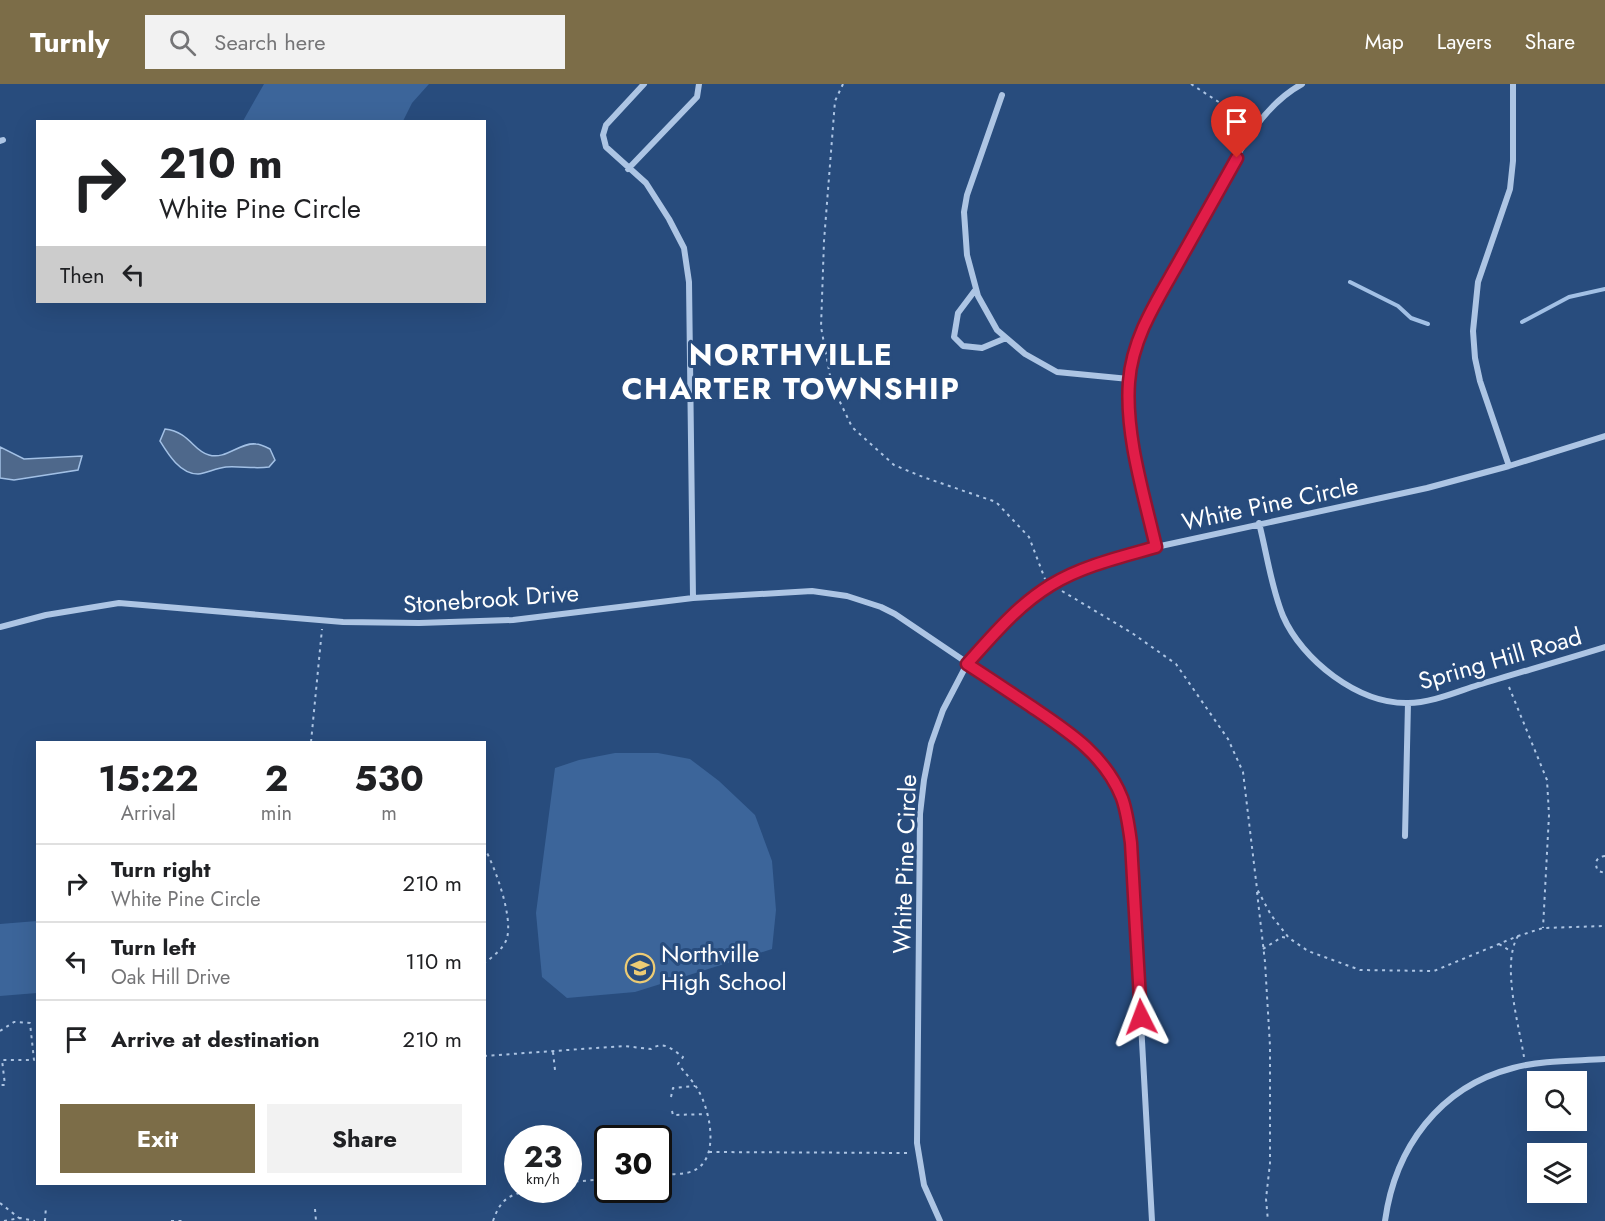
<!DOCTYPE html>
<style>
body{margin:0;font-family:Jost,sans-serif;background:#f2f2f2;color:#202124;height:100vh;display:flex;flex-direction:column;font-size:22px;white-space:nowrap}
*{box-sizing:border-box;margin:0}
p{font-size:20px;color:#757577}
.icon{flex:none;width:33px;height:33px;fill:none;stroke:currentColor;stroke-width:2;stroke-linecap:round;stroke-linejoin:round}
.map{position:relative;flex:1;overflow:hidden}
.drawer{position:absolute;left:36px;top:657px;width:450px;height:444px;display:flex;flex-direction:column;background:#fff;border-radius:0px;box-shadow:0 6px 24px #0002}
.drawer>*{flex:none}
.banner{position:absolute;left:36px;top:36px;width:450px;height:183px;border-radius:0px;box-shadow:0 6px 24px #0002;background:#fff;color:#202124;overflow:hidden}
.fabs{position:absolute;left:1527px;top:987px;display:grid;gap:12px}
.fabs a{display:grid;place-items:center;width:60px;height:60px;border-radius:0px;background:#fff;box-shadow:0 6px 24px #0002;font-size:30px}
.speed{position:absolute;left:504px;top:1041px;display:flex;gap:12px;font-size:30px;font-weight:700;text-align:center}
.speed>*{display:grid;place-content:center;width:78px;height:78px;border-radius:50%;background:#fff;box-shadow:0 6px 24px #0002;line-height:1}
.speed small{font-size:15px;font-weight:400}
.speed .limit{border:3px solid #111;border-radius:9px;background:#fff;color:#111}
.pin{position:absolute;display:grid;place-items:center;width:51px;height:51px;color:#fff;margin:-62px -26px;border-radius:50% 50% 50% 0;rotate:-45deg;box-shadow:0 0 6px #0007}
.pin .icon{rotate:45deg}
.me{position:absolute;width:66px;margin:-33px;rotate:357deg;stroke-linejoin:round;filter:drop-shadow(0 0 4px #0008)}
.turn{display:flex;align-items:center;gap:21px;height:126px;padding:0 24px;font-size:27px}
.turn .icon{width:78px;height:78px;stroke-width:2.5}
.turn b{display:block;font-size:42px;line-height:51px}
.then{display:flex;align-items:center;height:57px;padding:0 24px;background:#0003;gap:12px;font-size:22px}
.eta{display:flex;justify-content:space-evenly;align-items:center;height:102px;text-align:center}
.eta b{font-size:36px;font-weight:700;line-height:42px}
.action{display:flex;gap:12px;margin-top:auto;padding:12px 24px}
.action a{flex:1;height:69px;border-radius:0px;background:#7c6d48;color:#fff;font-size:24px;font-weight:700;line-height:69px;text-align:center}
.action a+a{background:#f2f2f2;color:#202124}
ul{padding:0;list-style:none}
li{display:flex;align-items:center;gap:18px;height:78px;padding:0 24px;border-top:2px solid #e0e0e0}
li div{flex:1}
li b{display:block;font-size:22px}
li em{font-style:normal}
header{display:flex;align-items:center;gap:36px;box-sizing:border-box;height:84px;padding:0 30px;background:#7c6d48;color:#fff}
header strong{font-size:28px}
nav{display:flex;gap:33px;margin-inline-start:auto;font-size:21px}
.search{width:420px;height:54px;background:#f2f2f2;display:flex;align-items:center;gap:15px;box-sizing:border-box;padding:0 21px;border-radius:0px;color:#757577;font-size:22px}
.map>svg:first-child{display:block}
.green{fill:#3c659a}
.water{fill:#4e688b;stroke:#a2c0e5;stroke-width:1.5}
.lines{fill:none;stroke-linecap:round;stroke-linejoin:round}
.stream{stroke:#a2c0e5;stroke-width:4}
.path{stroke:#adc5e4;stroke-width:2;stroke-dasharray:3 4.5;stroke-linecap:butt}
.street{stroke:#adc5e4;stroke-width:6}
.route-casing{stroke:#92132f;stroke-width:15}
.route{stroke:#e11d48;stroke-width:10}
.labels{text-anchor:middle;stroke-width:6;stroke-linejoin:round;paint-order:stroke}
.street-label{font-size:24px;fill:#fff;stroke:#284c7d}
.poi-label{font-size:24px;fill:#fff;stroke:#284c7d;text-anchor:start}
.district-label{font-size:30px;font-weight:bold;letter-spacing:1.5px;fill:#fff;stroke:#284c7d}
</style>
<header>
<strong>Turnly</strong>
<div class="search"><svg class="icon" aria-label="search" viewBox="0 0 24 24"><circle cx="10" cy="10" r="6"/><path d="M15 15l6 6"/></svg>Search here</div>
<nav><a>Map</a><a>Layers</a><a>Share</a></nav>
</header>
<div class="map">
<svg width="1605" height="1137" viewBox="0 0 1605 1137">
<rect width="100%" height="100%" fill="#284c7d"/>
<!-- green -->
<path class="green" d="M264,0H429L412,19L403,37H243Z
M615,669H658L690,675L719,697L755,731L772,777L776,826L772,865L635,908L567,914L542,893L536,829L555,684L579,676Z
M37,837V909L0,912V840Z"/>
<!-- water -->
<path class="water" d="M165,345C190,348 193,367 209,371C226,376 240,358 256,360C260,360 266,363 270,365L275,376L269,383C254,385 240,382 226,383C216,384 207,389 198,390C180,390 168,370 160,357Z
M0,363L24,375L82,372L78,386L14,396L0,394Z"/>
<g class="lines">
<!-- stream -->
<path class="stream" d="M1350,198L1398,222L1411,234L1428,240
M1522,238L1569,213L1605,205"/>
<!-- path -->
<path class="path" d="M843,0L835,17L824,157L821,243L831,297L840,318L852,343L894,381L923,393L996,418L1029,453L1045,495
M1191,0L1248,37
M1062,507L1132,549L1176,580L1228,655L1243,688L1257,805L1271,831L1289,854L1308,867L1360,886L1434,887L1518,852L1543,844L1605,842
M1509,603L1547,696L1549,731L1543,844
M311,658L322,545
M484,763C495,783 513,832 507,854C504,864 493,873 484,879
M1605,772C1596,773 1594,779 1598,787L1605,789
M1257,808L1265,878L1270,962V1079L1266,1115L1268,1137
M1518,852C1501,880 1519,941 1524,973
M1499,860L1512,868
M1263,865L1282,853L1289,854
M0,947L14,938L30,939L34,976H2L5,1001H0
M553,968L555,986
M484,972L624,962L651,965C664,956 673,966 683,973L678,980C685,989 693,997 698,1006C710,1026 720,1073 695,1086C686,1091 669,1090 658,1091
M671,1013L673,1004L695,1002
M672,1027L673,1031L708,1030
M709,1068L908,1069
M568,1098L608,1095
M0,1119L19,1134
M315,1125L316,1137
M4,1137L20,1134L35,1137
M45,1137L46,1122
M171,1137H186
M493,1137C501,1114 509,1111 531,1106"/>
<!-- street -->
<path class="street" d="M644,0L606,41L603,51L606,63L646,99L669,135L684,164L689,198L693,514
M1002,11L967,111L964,128L967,171L978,212L997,246L1025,270L1057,288L1129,295
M0,57L3,56
M628,85L697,13L699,0
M976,205L958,229L954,253L963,262L982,264L1006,254
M1509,382L1480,297L1475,274L1473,247L1478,198L1510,105L1513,77V0
M1259,439C1267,470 1271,503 1283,532C1302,576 1358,620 1408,619C1431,619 1456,608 1478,601C1521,588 1563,576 1605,563
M1156,463C1144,410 1125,353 1129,298C1130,276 1138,255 1146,235C1167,198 1188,160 1209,123C1234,79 1256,25 1302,0
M0,543L46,531L119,519L343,538L419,539L513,536L693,514L812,507L847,512L881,523L895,530L1068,647C1110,681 1123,706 1131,759L1152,1137
M1405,752L1408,619
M940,1137L924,1101L917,1059L920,730L924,696L931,660L943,626L967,580L1001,541L1052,501L1073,489L1156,463L1427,404L1509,382L1605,352
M1385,1137C1395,1064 1439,1003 1513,984C1542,976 1575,977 1605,975"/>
</g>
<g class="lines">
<!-- route casing -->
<g class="route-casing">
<path id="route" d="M1141,933L1131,759C1129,744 1127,728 1122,714C1105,671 1069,648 1032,623C1011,609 989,594 967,580C993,551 1018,521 1051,501C1082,482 1121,473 1156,463C1144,411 1125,351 1129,298C1132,255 1156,218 1177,181C1197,145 1217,110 1237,74"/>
</g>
<!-- route -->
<use href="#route" class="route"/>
</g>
<!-- icons -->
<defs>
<g id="school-ring" transform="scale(1.5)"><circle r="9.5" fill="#284c7d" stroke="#eccb74" stroke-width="1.5"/><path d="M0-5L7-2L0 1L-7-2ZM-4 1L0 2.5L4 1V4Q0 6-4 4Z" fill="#eccb74"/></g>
</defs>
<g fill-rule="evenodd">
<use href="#school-ring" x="640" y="884"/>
</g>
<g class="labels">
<!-- street labels -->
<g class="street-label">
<text transform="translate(1270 420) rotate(-12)" y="8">White Pine Circle</text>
<text transform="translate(491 515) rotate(-4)" y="8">Stonebrook Drive</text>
<text transform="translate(1500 575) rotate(-16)" y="8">Spring Hill Road</text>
<text transform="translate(905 780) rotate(-88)" y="8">White Pine Circle</text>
</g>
<!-- poi labels -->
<g class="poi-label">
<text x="661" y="878">Northville<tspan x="661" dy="28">High School</tspan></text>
</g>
<!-- district labels -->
<g class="district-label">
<text x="791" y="281">NORTHVILLE<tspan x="791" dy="34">CHARTER TOWNSHIP</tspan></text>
</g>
</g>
</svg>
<div class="fabs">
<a><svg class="icon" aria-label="search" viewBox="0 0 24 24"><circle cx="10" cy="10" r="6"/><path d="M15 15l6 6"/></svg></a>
<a><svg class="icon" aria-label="layers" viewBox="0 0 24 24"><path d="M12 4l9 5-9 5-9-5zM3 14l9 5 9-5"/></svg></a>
</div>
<div class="speed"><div>23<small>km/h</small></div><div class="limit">30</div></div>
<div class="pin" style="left:1237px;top:74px;background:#d93025"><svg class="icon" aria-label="arrive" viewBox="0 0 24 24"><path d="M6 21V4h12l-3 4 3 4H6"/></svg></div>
<svg class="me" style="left:1141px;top:933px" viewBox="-20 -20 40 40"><path d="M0-17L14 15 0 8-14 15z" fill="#e11d48" stroke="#fff" stroke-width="4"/></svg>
<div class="banner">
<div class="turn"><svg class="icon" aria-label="right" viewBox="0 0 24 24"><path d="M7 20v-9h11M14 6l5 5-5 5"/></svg><div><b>210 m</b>White Pine Circle</div></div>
<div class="then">Then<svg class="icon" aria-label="left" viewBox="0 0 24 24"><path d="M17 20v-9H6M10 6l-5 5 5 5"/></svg></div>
</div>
<section class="drawer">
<div class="eta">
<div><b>15:22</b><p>Arrival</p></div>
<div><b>2</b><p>min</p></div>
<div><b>530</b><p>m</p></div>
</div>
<ul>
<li><svg class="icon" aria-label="right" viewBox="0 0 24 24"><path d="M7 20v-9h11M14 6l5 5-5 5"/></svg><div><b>Turn right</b><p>White Pine Circle</p></div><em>210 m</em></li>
<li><svg class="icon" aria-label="left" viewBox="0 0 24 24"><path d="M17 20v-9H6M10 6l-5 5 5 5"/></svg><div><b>Turn left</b><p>Oak Hill Drive</p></div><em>110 m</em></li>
<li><svg class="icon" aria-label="arrive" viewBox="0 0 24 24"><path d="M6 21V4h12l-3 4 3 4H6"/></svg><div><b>Arrive at destination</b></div><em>210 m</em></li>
</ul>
<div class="action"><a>Exit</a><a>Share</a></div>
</section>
</div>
